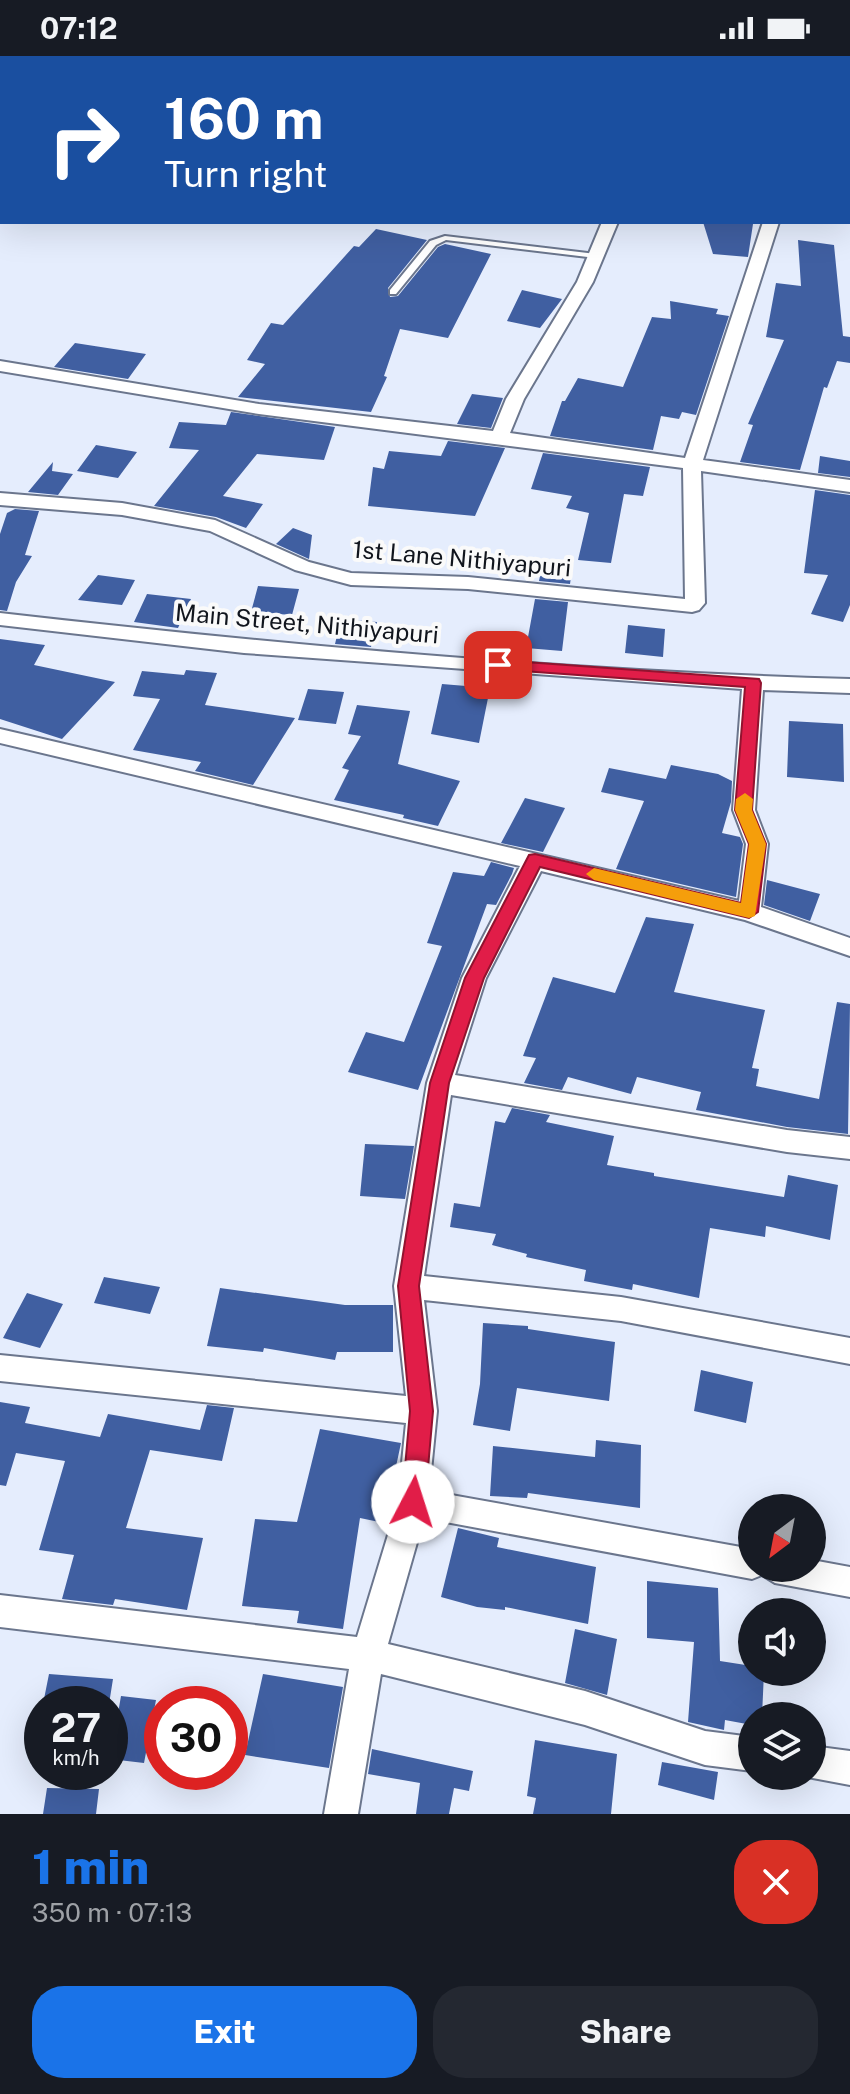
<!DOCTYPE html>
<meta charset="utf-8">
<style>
body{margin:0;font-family:"Public Sans",sans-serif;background:#242831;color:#f1f3f6;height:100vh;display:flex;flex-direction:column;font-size:30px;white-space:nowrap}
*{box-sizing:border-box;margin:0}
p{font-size:26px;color:#9ea1a6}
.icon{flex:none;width:44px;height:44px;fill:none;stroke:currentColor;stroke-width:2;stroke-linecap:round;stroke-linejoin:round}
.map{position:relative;height:1758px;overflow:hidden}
.drawer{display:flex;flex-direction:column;background:#171b24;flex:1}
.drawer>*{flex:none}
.hud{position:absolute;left:0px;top:0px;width:850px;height:168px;box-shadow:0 8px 32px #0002;background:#1a4fa0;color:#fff;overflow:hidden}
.needle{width:52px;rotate:212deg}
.tools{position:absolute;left:738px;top:1438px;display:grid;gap:16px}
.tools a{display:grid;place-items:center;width:88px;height:88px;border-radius:50%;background:#171b24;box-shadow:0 8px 32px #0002;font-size:40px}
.speed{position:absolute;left:24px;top:1630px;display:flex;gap:16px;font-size:40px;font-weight:700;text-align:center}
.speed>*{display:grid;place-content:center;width:104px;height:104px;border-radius:50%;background:#171b24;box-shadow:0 8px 32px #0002;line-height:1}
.speed small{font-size:20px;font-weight:400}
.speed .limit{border:12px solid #d22;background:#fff;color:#111}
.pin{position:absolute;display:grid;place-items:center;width:68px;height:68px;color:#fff;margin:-34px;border-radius:16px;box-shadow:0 4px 12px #0006}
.me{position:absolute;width:88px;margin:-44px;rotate:5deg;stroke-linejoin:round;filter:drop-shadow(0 0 6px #0008)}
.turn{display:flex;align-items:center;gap:28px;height:168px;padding:0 32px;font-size:36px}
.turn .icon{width:104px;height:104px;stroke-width:2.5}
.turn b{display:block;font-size:56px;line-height:68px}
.round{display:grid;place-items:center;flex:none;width:84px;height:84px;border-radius:32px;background:#242831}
.headline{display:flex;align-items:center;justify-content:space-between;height:136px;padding:0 32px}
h1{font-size:48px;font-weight:800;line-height:60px;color:#1a73e8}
.cta{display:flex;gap:16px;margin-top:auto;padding:16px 32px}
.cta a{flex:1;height:92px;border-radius:32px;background:#1a73e8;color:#fff;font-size:32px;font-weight:800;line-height:92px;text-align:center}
.cta a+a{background:#242831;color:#f1f3f6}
.status{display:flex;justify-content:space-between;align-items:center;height:56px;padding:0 40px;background:#171b24;direction:ltr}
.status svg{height:22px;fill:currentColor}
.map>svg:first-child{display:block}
.building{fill:#405fa1}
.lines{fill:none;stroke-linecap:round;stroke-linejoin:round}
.service-casing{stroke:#6b768d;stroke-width:4}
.minor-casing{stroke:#6b768d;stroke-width:4}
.primary-casing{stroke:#6b768d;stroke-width:4}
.service{fill:#fff;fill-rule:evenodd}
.minor{fill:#fff;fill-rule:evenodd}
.primary{fill:#fff;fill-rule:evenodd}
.route{fill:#e11d48;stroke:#92132f;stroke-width:2}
.slow{fill:#f59e0b}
.labels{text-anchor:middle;stroke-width:8;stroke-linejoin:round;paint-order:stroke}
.street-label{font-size:24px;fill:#11151d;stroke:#fafafa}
</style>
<div class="status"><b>07:12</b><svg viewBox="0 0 49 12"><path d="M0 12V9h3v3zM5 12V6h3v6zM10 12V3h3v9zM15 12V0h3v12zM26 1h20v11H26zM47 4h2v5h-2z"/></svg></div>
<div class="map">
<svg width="850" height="1758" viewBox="0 0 850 1758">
<rect width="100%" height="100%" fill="#e5edfd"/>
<!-- building -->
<path class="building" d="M703,166L753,168L748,201L713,198Z
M376,173L427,184L388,232L390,241L398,240L438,191L445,188L491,198L448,282L400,273L384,320L387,321L371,356L238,341L265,308L247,304L271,267L283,269L354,190L359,191Z
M798,184L834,189L843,280L850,281V307L837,305L827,332L824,331L800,414L740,406L753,369L748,368L784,284L766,281L776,227L801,230Z
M522,234L562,243L540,272L507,265Z
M670,245L718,253L716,258L729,260L696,359L682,356L679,363L661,360L653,394L550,380L562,345H565L578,322L623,331L652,261L671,263Z
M75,287L146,298L128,323L54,311Z
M472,338L503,342L491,372L457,368Z
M231,356L335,371L324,404L257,398L223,440L263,448L246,472L216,461L154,450L199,394L169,392L179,366L226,369Z
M448,385L505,392L475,460L368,450L373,411L384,413L389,395L441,400Z
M96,389L137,396L118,422L77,415Z
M543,397L650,411L643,440L624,438L611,507L578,504L589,457L566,452L572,440L531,433Z
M820,400L850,405V421L818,417Z
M53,406L52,415L73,418L58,439L28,436Z
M815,434L850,439V549L843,566L811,558L828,519L804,517Z
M15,453L39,455L25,499L32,500L16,526L7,555L0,554V478L7,457Z
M293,472L312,479L309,503L276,488Z
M542,510L572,514L570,528L539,525Z
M98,519L135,524L122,549L78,544Z
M258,530L299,533L292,559L251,556Z
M147,538L191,543L178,572L134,566Z
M535,543L568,546L562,595L526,592Z
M341,563L377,566L371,591L335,588Z
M628,569L665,573L663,601L625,597Z
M0,583L45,589L34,609L115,626L62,683L0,663Z
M186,614L217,617L205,649L295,662L253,729L195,715L201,706L133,694L160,643L133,640L142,615L184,619Z
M442,628L490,632L479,687L431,678Z
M308,633L344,636L336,668L298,664Z
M357,649L410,655L398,708L460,725L438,770L403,762L404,759L334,744L349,714L342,712L361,680L348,678Z
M789,665L843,668L844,726L787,721Z
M671,709L718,718L732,725L731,746L722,777L740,781L743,788L736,841L616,813L644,745L601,736L609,712L666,723Z
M525,742L565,752L543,796L501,787Z
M491,806L514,812L512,818L496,849L487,848L418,1034L348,1016L366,976L404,986L442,890L427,887L453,816L484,820Z
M767,824L820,838L810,865L764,849Z
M646,861L694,868L674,936L765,954L752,1012L759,1013L756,1030L819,1043L837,946L850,948L848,1078L787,1071L696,1054L701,1036L637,1021L631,1038L568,1021L562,1034L524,1027L536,1002L523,1000L553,921L615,937Z
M512,1052L550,1059L546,1066L614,1080L607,1109L654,1117V1120L784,1141L788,1119L838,1129L830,1184L766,1170L765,1181L710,1172L699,1242L633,1228L632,1234L584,1225L586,1214L526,1201L527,1198L492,1189L496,1178L450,1171L454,1147L480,1151L495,1065L505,1067Z
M365,1088L414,1090L405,1143L360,1140Z
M104,1221L160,1231L150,1258L94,1247Z
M220,1232L345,1249H393V1296H337L335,1304L264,1292L263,1296L207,1290Z
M27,1237L63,1248L40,1292L3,1282Z
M483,1267L528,1270V1273L615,1286L609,1345L517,1332L510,1375L473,1369L480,1328Z
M701,1314L753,1326L746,1367L694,1355Z
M0,1346L30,1351L25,1367L100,1381L108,1358L200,1374L207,1349L234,1352L222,1405L150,1394L126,1472L203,1482L187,1554L115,1543L113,1549L62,1543L74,1499L39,1494L65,1405L16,1397L6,1430L0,1429Z
M320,1373L401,1387L384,1467L360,1462L343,1573L297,1567L299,1555L242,1550L255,1463L297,1466Z
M596,1384L641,1389L640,1452L528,1437L527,1442L490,1440L493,1390L595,1401Z
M458,1472L499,1482L497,1491L596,1511L588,1568L505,1551V1554L477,1551L441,1541Z
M647,1525L718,1532L720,1605L752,1610V1616H764L762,1660H752V1669L725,1664L724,1674L688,1666L694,1586L647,1582Z
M575,1573L617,1583L607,1639L565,1627Z
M49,1618L113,1623L109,1648H43Z
M263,1618L343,1631L329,1712L245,1699Z
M121,1640L156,1644L144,1707L110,1703Z
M535,1684L617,1698L611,1758H533L536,1742L527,1740Z
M372,1693L473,1715L469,1735L454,1732L449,1758H416L420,1727L368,1718Z
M662,1706L718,1716L714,1744L658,1729Z
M47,1732L99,1733L96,1758H43Z"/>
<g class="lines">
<!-- service casing -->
<g class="service-casing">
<path id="service" d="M445,180L596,198L600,200L596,202L446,184L436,189L396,238H390V234L430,185Z"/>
</g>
<!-- minor casing -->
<g class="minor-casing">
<path id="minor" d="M848,116H850V125H848Z
M602,166H618L593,226L524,343L510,377L685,402L763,166H779L703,404L850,424V436L701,415L705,547L699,554L692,556L468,533L351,529L295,514L210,475L122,459L0,449V437L122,447L215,464L309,506L351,517L468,521L685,543L683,412L259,358L0,315V305L259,348L493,375L506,343L577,226Z
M0,557C282,589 566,615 850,623V637L763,634L755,754L768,788L761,851L850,882V900L745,864L541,815L486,922L455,1019L787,1074L850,1081V1103L787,1096L451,1039L424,1220L621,1241L850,1282V1308L621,1265L424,1244L437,1355L429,1435L752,1493V1512H812V1504L850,1511V1541L775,1527L762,1519L752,1523L424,1462L388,1588L585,1635L705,1675L752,1681V1715L705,1709L585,1669L381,1618L358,1758H324L349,1613L0,1571V1539L357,1581L398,1446L406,1367L0,1325V1299L406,1340L394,1230L427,1027L462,922L520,810L0,687V673L739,845L746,788L733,754L742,633L244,597L0,569Z
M812,1690L850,1695V1729L802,1720H812Z"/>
</g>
<!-- primary casing -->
<g class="primary-casing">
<path id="primary" d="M146,0H169L144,2Z
M0,101H2L0,118Z"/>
</g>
<!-- service -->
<use href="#service" class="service"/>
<!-- minor -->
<use href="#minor" class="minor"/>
<!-- primary -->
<use href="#primary" class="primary"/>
</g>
<!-- route -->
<path class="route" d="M498,604L759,623L761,627L752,754L766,788L758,856L749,862L540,811L484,922L449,1027L419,1230L433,1355L425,1446L421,1454L413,1457L405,1454L402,1446L410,1355L398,1230L430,1027L465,922L529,799L535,798L741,847L749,788L735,754L745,631L493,613L491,609Z"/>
<!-- slow -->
<path class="slow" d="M745,737L753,743L752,754L766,788L755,860L749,862L594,824L586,818L594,812L741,847L749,788L735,754L736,743Z"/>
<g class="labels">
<!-- street labels -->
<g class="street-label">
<text transform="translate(462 503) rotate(5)" y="8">1st Lane Nithiyapuri</text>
<text transform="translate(307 568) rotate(5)" y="8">Main Street, Nithiyapuri</text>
</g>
</g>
</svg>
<div class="tools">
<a><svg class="needle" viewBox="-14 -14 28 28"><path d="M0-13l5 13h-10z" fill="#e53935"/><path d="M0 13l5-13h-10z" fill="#9ea1a6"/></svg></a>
<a><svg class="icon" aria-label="sound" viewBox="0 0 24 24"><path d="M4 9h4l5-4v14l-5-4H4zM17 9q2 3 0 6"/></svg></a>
<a><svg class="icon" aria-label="layers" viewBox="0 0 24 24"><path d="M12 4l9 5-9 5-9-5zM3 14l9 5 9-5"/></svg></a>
</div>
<div class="speed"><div>27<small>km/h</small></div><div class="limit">30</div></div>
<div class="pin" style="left:498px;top:609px;background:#d93025"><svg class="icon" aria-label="arrive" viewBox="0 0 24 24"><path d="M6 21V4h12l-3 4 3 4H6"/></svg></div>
<svg class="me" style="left:413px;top:1446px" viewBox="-20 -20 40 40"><circle r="19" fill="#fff"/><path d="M0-13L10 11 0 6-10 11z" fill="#e11d48"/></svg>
<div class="hud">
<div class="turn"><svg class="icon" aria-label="right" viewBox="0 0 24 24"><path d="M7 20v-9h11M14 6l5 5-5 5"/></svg><div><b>160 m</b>Turn right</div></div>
</div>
</div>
<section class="drawer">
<div class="headline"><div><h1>1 min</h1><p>350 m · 07:13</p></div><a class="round" style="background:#d93025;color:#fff"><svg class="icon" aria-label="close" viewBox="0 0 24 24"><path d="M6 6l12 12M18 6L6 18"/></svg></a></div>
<div class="cta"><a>Exit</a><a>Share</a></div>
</section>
